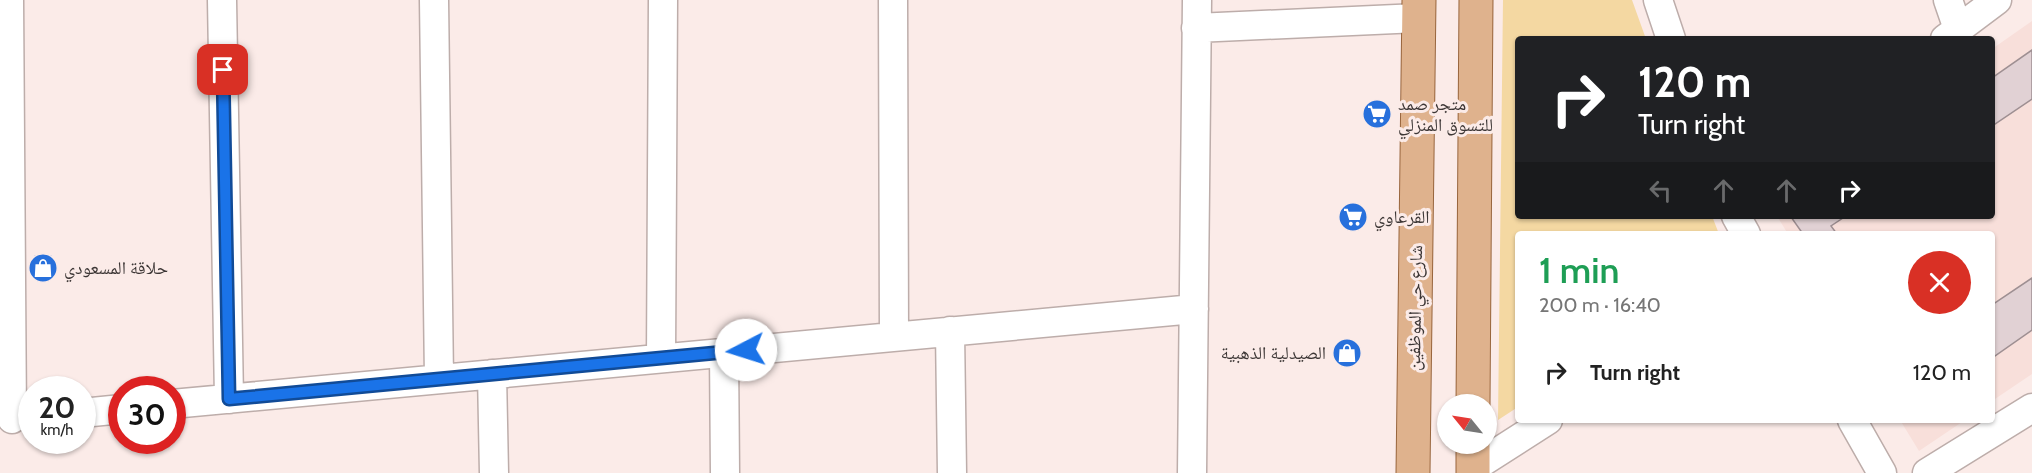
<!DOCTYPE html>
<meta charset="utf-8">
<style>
body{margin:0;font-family:Cabin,"Noto Naskh Arabic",sans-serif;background:#f6f6f6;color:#222;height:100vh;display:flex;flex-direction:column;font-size:22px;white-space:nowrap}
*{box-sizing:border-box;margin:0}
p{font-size:20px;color:#767676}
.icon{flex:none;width:33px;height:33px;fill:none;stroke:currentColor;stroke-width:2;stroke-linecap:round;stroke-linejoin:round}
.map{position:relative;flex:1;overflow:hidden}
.sheet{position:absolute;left:1515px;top:231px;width:480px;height:192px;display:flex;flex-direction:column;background:#fff;border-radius:6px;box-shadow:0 2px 4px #0004}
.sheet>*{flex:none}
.hud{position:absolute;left:1515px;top:36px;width:480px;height:183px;border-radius:6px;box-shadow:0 2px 4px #0004;background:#202124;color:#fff;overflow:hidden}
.needle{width:39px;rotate:300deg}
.tools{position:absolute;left:1437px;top:394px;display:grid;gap:12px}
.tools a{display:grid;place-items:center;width:60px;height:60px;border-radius:50%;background:#fff;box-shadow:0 2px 4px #0004;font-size:30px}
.speed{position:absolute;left:18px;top:376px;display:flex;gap:12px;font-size:30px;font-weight:700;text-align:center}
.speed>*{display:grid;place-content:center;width:78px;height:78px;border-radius:50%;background:#fff;box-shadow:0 2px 4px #0004;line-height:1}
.speed small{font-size:15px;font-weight:400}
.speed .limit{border:9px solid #d22;background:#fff;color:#111}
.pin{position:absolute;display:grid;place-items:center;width:51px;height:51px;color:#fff;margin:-26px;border-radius:12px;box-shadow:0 3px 9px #0006}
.me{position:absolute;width:66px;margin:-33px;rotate:265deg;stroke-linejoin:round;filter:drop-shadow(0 0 4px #0008)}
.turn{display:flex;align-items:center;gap:21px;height:126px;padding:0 24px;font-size:27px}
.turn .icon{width:78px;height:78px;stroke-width:2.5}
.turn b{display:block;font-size:42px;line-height:51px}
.lanes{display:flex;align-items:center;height:57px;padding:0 24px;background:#0003;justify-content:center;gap:30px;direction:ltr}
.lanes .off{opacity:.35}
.round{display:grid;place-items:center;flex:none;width:63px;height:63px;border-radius:32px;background:#f6f6f6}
.head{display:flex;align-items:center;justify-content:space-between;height:102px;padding:0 24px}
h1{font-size:36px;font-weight:600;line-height:45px;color:#1e9e55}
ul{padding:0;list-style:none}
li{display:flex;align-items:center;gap:18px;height:78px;padding:0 24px}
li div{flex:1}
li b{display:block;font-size:22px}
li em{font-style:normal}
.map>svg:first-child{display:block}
.built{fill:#f8dfda}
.green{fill:#f4d8a2}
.building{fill:#e1d1d4;stroke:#9e8f92;stroke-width:1.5}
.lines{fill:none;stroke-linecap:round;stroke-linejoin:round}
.minor-casing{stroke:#bdadaa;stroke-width:31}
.primary-casing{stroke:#98653d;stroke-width:35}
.minor{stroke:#fff;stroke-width:28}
.primary{stroke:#dfb28d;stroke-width:33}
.route-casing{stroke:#114b97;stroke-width:15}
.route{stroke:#1a73e8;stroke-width:10}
.labels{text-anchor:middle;stroke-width:6;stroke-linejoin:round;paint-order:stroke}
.poi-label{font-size:18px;fill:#3c3635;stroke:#fbebe8;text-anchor:start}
.street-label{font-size:18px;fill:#3c3635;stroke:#fbebe8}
</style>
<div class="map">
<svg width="2032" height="473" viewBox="0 0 2032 473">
<rect width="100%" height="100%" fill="#fbebe8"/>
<!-- built -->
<path class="built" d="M2032,21V374L1992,401V234H1788L1777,216H1992V49Z
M1900,420H1965L1919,451Z"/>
<!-- green -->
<path class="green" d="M1503,0H1632L1646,39H1518V216H1712L1719,234H1518V407L1498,420Z"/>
<!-- building -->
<path class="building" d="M2032,50V99L1992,126V78Z
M1846,216L1831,226L1837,234H1803L1791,217Z
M2032,278V330L1992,358V305Z"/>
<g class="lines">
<!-- minor casing -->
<g class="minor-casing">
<path id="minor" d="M9,0L12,419
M222,0L229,399
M434,0L439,379
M893,0L894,336
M1658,0L1671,39
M1948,0L1958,29
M1196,28L1418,18
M1945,39L1997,0
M1736,216L1746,234
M950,331L952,473
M724,352L725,473
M661,358L663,0
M492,374L494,473
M172,404L1194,309
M82,413L122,409
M1852,420L1882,473
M1473,468L1548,420
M1192,473L1197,0
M1927,473L2032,408"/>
</g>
<!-- primary casing -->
<g class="primary-casing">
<path id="primary" d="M1473,405L1476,0
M1413,473L1419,0
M1473,473V444"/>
</g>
<!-- minor -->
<use href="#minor" class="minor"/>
<!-- primary -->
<use href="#primary" class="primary"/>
</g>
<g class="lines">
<!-- route casing -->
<g class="route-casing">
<path id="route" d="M223,70L229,399L746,350"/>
</g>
<!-- route -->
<use href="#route" class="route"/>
</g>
<!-- icons -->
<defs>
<g id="supermarket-disc" transform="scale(1.5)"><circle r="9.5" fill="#2770dc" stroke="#fbebe8"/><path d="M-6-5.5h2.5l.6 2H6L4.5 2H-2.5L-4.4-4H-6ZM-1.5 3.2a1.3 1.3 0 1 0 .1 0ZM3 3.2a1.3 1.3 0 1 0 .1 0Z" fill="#fff"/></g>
<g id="shop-disc" transform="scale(1.5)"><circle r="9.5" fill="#2770dc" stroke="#fbebe8"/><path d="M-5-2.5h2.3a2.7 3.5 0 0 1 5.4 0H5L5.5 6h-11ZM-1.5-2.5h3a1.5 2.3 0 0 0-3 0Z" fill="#fff"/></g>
</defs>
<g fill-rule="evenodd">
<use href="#supermarket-disc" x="1377" y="114"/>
<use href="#supermarket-disc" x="1353" y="217"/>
<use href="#shop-disc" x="43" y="268"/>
<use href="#shop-disc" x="1347" y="353"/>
</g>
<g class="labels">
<!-- poi labels -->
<g class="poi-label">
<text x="1398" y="110">متجر صمد<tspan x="1398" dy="21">للتسوق المنزلي</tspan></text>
<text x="1374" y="223">القرعاوي</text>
<text x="64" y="274">حلاقة المسعودي</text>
<text x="1326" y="359" text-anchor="end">الصيدلية الذهبية</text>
</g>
<!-- street labels -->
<g class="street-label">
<text transform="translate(1415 308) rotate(-89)" y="6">شارع حي الموظفين</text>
</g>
</g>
</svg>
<div class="tools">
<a><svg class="needle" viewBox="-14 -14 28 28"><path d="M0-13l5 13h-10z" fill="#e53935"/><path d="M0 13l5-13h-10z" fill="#767676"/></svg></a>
</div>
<div class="speed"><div>20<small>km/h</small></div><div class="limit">30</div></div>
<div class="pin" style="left:223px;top:70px;background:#d93025"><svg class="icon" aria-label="arrive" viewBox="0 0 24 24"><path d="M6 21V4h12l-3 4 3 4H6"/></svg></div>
<svg class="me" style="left:746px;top:350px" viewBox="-20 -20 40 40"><circle r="19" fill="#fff"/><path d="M0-13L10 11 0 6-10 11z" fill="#1a73e8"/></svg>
<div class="hud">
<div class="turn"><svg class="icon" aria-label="right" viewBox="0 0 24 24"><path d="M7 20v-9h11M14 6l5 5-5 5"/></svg><div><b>120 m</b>Turn right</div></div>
<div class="lanes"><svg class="icon off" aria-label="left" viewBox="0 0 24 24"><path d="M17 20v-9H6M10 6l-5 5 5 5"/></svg><svg class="icon off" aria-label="ahead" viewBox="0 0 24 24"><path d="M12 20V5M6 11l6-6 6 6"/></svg><svg class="icon off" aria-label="ahead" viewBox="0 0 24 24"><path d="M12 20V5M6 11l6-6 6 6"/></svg><svg class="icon" aria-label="right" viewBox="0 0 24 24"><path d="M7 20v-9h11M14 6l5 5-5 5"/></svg></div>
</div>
<section class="sheet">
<div class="head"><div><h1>1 min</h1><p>200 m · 16:40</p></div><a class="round" style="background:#d93025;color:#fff"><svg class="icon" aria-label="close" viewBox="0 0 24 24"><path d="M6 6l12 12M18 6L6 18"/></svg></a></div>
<ul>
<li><svg class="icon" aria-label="right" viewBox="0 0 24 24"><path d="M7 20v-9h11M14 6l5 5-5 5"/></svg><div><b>Turn right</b></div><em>120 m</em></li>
</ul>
</section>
</div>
